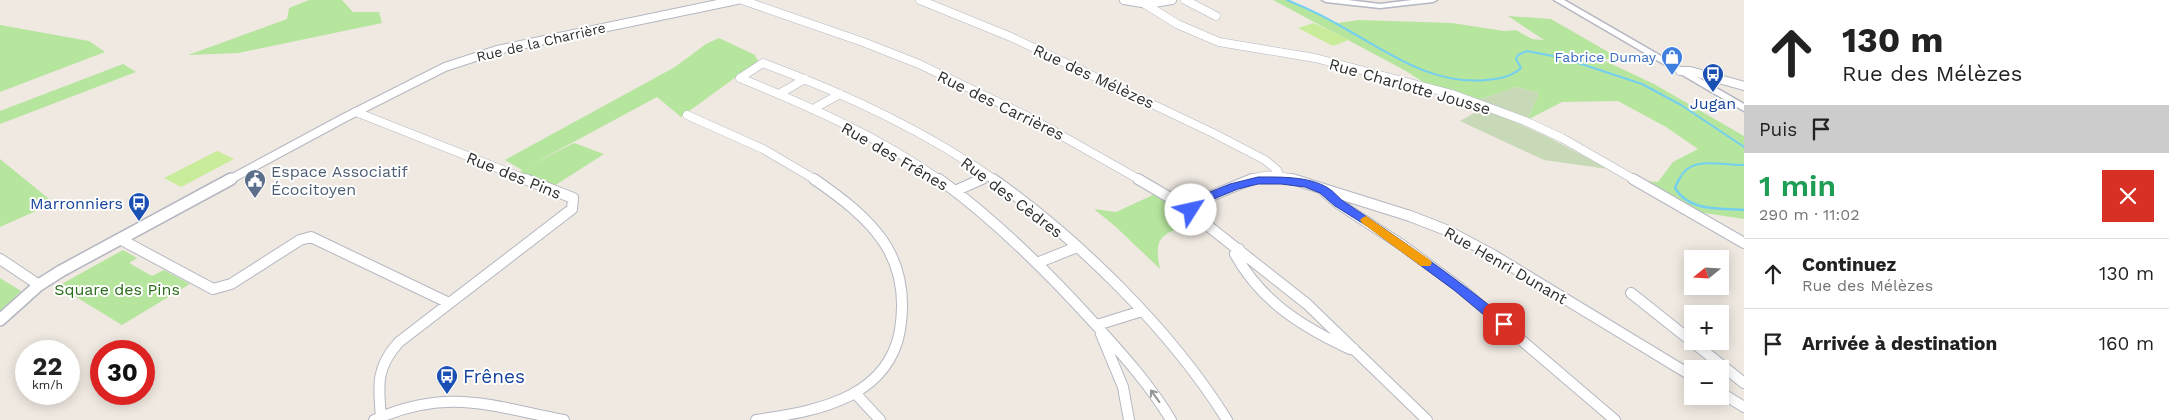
<!DOCTYPE html>
<html lang="fr">
<meta charset="utf-8">
<style>
body{margin:0;font-family:"Work Sans",sans-serif;background:#f6f6f6;color:#222;height:100vh;display:flex;flex-direction:column;font-size:19px;white-space:nowrap}
*{box-sizing:border-box;margin:0}
p{font-size:16px;color:#767676}
.icon{flex:none;width:28px;height:28px;fill:none;stroke:currentColor;stroke-width:2;stroke-linecap:round;stroke-linejoin:round}
.map{position:relative;flex:1;overflow:hidden}
.sheet{display:flex;flex-direction:column;background:#fff;width:425px}
.sheet>*{flex:none}
.guide{background:#fff;color:#222;overflow:hidden}
.needle{width:32px;rotate:252deg}
.buttons{position:absolute;left:1684px;top:250px;display:grid;gap:10px}
.buttons a{display:grid;place-items:center;width:45px;height:45px;border-radius:0px;background:#fff;box-shadow:0 2px 12px #0003;font-size:25px}
.speed{position:absolute;left:15px;top:340px;display:flex;gap:10px;font-size:25px;font-weight:700;text-align:center}
.speed>*{display:grid;place-content:center;width:65px;height:65px;border-radius:50%;background:#fff;box-shadow:0 2px 12px #0003;line-height:1}
.speed small{font-size:12px;font-weight:400}
.speed .limit{border:8px solid #d22;background:#fff;color:#111}
.pin{position:absolute;display:grid;place-items:center;width:42px;height:42px;color:#fff;margin:-21px;border-radius:10px;box-shadow:0 2px 8px #0006}
.me{position:absolute;width:55px;margin:-28px;rotate:55deg;stroke-linejoin:round;filter:drop-shadow(0 0 4px #0008)}
.turn{display:flex;align-items:center;gap:18px;height:105px;padding:0 15px;font-size:22px}
.turn .icon{width:65px;height:65px;stroke-width:2.5}
.turn b{display:block;font-size:35px;line-height:42px}
.then{display:flex;align-items:center;height:48px;padding:0 15px;background:#0003;gap:10px;font-size:19px}
.round{display:grid;place-items:center;flex:none;width:52px;height:52px;border-radius:0px;background:#f6f6f6}
.headline{display:flex;align-items:center;justify-content:space-between;height:85px;padding:0 15px}
h1{font-size:30px;font-weight:600;line-height:38px;color:#1e9e55}
ul{padding:0;list-style:none}
li{display:flex;align-items:center;gap:15px;height:70px;padding:0 15px;border-top:1px solid #e0e0e0}
li div{flex:1}
li b{display:block;font-size:19px}
li em{font-style:normal}
main{display:flex;flex:1;min-height:0}
.map>svg:first-child{display:block}
.green{fill:#b6e59e}
.cemetery{fill:#c8d9b8}
.pitch{fill:#c9ec9a}
.lines{fill:none;stroke-linecap:round;stroke-linejoin:round}
.stream-far1{stroke:#75cff0;stroke-width:2}
.stream{stroke:#75cff0;stroke-width:2.5}
.minor-far1-casing{stroke:#b4b7c1;stroke-width:9}
.minor-casing{stroke:#b4b7c1;stroke-width:12}
.tertiary-far1-casing{stroke:#b4b7c1;stroke-width:10}
.tertiary-casing{stroke:#b4b7c1;stroke-width:14}
.secondary-casing{stroke:#b4b7c1;stroke-width:3}
.minor-far1{stroke:#fff;stroke-width:8}
.minor{stroke:#fff;stroke-width:10}
.tertiary-far1{stroke:#fff;stroke-width:8}
.tertiary{stroke:#fff;stroke-width:11}
.secondary{fill:#fff;fill-rule:evenodd}
.oneway{stroke:#969696}
.route{fill:#4264fb;stroke:#2b41a3}
.slow{fill:#f59e0b}
.labels{text-anchor:middle;stroke-width:4;stroke-linejoin:round;paint-order:stroke}
.far-street-label{font-size:14px;fill:#2e2e2e;stroke:#fff}
.far-shop-label{font-size:14px;fill:#366cbe;stroke:#fff;text-anchor:end}
.street-label{font-size:16px;fill:#2e2e2e;stroke:#fff}
.transit-label{font-size:16px;fill:#164399;stroke:#fff}
.service-label{font-size:16px;fill:#4e5e75;stroke:#fff;text-anchor:start}
.park-label{font-size:16px;fill:#2c6e1b;stroke:#fff}
.near-transit-label{font-size:19px;fill:#164399;stroke:#fff;text-anchor:start}
</style>
<main>
<div class="map">
<svg width="1744" height="420" viewBox="0 0 1744 420">
<rect width="100%" height="100%" fill="#efe9e1"/>
<!-- green -->
<path class="green" d="M309,0H342L353,12H379L382,23L238,53L188,55L287,19L289,8Z
M1273,0H1288L1338,23L1359,20L1452,23L1504,31L1516,30L1532,39L1544,40L1508,16L1551,19L1617,57L1603,60L1654,84L1744,136V219L1698,212L1646,181L1658,182L1673,162L1698,149L1666,127L1618,101L1562,102L1527,120L1539,93L1517,87L1478,100L1426,84L1406,71Z
M0,25L89,41L105,52L0,92Z
M719,38L755,55L758,61L681,117L657,97L529,166L574,143L604,154L554,186L520,172L522,170L505,160L675,67L706,44Z
M123,64L136,72L0,124V111Z
M0,159L54,203L0,227Z
M1155,194L1191,221L1192,224C1162,234 1153,236 1160,269L1116,227L1094,209L1116,212Z
M123,250L137,258L129,263L152,276L164,270L190,284L122,325L58,286Z
M0,278L21,291L0,312Z"/>
<!-- cemetery -->
<path class="cemetery" d="M1517,87L1539,93L1527,120L1478,100Z
M1483,108L1546,136L1608,169L1544,160L1460,121Z"/>
<!-- pitch -->
<path class="pitch" d="M1314,23L1349,40L1333,46L1298,28Z
M217,151L234,159L181,187L164,178Z"/>
<g class="lines">
<!-- stream-far1 -->
<path class="stream-far1" d="M1287,0C1304,7 1320,14 1335,23C1382,48 1429,86 1486,80C1499,79 1511,77 1521,68L1516,59L1518,55L1527,51L1563,58L1642,84L1681,105L1744,147
M1679,180C1690,154 1722,166 1744,165"/>
<!-- stream -->
<path class="stream" d="M1679,179L1675,188C1689,212 1720,208 1744,210"/>
<!-- minor-far1 casing -->
<g class="minor-far1-casing">
<path id="minor-far1" d="M742,0L863,42L919,64L1027,116L1140,180
M920,0L1011,37L1213,133L1265,160L1277,170L1280,178
M1185,0L1216,16
M1145,4L1177,24L1219,42L1315,58L1452,94L1525,121L1562,138L1635,180
M740,78L763,63C844,93 924,130 995,180
M740,78C809,106 879,137 940,180
M779,94L805,79
M813,109L840,94
M356,112L528,180
M687,115L763,149L816,180
M979,180L988,176
M1249,180C1266,173 1279,175 1296,180"/>
</g>
<!-- minor casing -->
<g class="minor-casing">
<path id="minor" d="M939,179C997,221 1047,271 1095,324C1123,355 1150,385 1171,420
M993,179C1079,240 1171,330 1227,420
M1138,179L1191,210L1198,218L1307,304L1427,420
M1292,179L1410,216L1446,230L1493,255L1692,376
M1633,179L1744,243
M955,191L982,179
M1325,192L1339,204L1402,245L1459,287L1615,420
M1191,210L1194,203L1252,179
M120,239L213,289L231,284L300,240L311,237L449,303
M1239,249L1235,254C1261,301 1302,327 1350,349H1354
M0,259L39,285
M1037,263L1077,247
M1631,293L1744,383
M1097,325L1142,311
M1101,334L1123,387L1129,420
M1720,392L1744,407
M855,393L880,420
M381,417C378,385 376,367 399,342L572,209L573,198L525,179
M374,420C447,387 491,406 564,420
M756,420C789,415 822,410 851,395C877,381 895,359 900,330C912,255 872,219 814,179"/>
</g>
<!-- tertiary-far1 casing -->
<g class="tertiary-far1-casing">
<path id="tertiary-far1" d="M1124,0L1148,4L1172,0
M1680,71H1690L1744,86
M229,180L344,118L445,67L497,50L737,0"/>
</g>
<!-- tertiary casing -->
<g class="tertiary-casing">
<path id="tertiary" d="M0,320L39,285L61,271L231,179"/>
</g>
<!-- secondary casing -->
<g class="secondary-casing">
<path id="secondary" d="M1322,0H1348L1380,4L1412,0H1437L1433,2L1380,8L1326,2Z
M1554,0H1564L1744,104V111Z"/>
</g>
<!-- minor-far1 -->
<use href="#minor-far1" class="minor-far1"/>
<!-- minor -->
<use href="#minor" class="minor"/>
<!-- tertiary-far1 -->
<use href="#tertiary-far1" class="tertiary-far1"/>
<!-- tertiary -->
<use href="#tertiary" class="tertiary"/>
<!-- secondary -->
<use href="#secondary" class="secondary"/>
</g>
<!-- one-way arrows -->
<defs><path id="oneway-shaft" d="M-6 0H5M1.5-3L5.5 0L1.5 3" fill="none" stroke-width="1.6" stroke-linecap="round" stroke-linejoin="round" transform="scale(1.25)"/></defs>
<use class="oneway" href="#oneway-shaft" transform="translate(1155 396) rotate(-126)"/>
<!-- route -->
<path class="route" d="M1258,177C1279,177 1309,176 1328,188C1335,192 1339,199 1346,203C1402,240 1457,279 1509,321L1511,324L1509,328H1500L1454,290L1367,226L1335,206L1320,193L1305,187L1281,184H1258L1238,189L1199,205L1195,212L1191,213L1185,210L1190,200L1230,184Z"/>
<!-- slow -->
<path class="slow" d="M1366,216L1430,260L1432,263L1430,266H1421L1362,223L1360,220L1362,218Z"/>
<!-- icons -->
<defs>
<g id="shop-pin" transform="scale(1.125)"><path d="M0 17L-7.5 6A9.5 9.5 0 1 1 7.5 6Z" fill="#3f7fe0" stroke="#fff"/><path d="M-5-2.5h2.3a2.7 3.5 0 0 1 5.4 0H5L5.5 6h-11ZM-1.5-2.5h3a1.5 2.3 0 0 0-3 0Z" fill="#fff"/></g>
<g id="bus-pin" transform="scale(1.125)"><path d="M0 17L-7.5 6A9.5 9.5 0 1 1 7.5 6Z" fill="#1a4fb4" stroke="#fff"/><path d="M-5-6H5V4H4V6H2V4H-2V6H-4V4H-5ZM-3.5-4V0h7V-4ZM-3.5 1.2v1.5H-2V1.2ZM2 1.2v1.5H3.5V1.2Z" fill="#fff"/></g>
<g id="civic-pin" transform="scale(1.125)"><path d="M0 17L-7.5 6A9.5 9.5 0 1 1 7.5 6Z" fill="#5c6f8a" stroke="#fff"/><path d="M-.6-6.5H3V-4.5H.6V-3L4-1V1h2V6H-6V1h2V-1L-.6-3ZM-1.2 2.5V6h2.4V2.5Z" fill="#fff"/></g>
</defs>
<g fill-rule="evenodd">
<use href="#shop-pin" x="1672" y="57"/>
<use href="#bus-pin" x="1713" y="74"/>
<use href="#civic-pin" x="255" y="180"/>
<use href="#bus-pin" x="139" y="203"/>
<use href="#bus-pin" x="447" y="376"/>
</g>
<g class="labels">
<!-- far-street labels -->
<g class="far-street-label">
<text transform="translate(541 42) rotate(-13)" y="5">Rue de la Charrière</text>
</g>
<!-- far-shop labels -->
<g class="far-shop-label">
<text x="1656" y="62">Fabrice Dumay</text>
</g>
<!-- street labels -->
<g class="street-label">
<text transform="translate(1094 76) rotate(25)" y="6">Rue des Mélèzes</text>
<text transform="translate(1410 86) rotate(16)" y="6">Rue Charlotte Jousse</text>
<text transform="translate(1001 105) rotate(26)" y="6">Rue des Carrières</text>
<text transform="translate(895 156) rotate(30)" y="6">Rue des Frênes</text>
<text transform="translate(514 175) rotate(22)" y="6">Rue des Pins</text>
<text transform="translate(1012 197) rotate(37)" y="6">Rue des Cèdres</text>
<text transform="translate(1506 265) rotate(30)" y="6">Rue Henri Dunant</text>
</g>
<!-- transit labels -->
<g class="transit-label">
<text x="1713" y="109">Jugan</text>
<text x="123" y="209" text-anchor="end">Marronniers</text>
</g>
<!-- service labels -->
<g class="service-label">
<text x="271" y="177">Espace Associatif<tspan x="271" dy="18">Écocitoyen</tspan></text>
</g>
<!-- park labels -->
<g class="park-label">
<text x="117" y="295">Square des Pins</text>
</g>
<!-- near-transit labels -->
<g class="near-transit-label">
<text x="463" y="383">Frênes</text>
</g>
</g>
</svg>
<div class="buttons">
<a><svg class="needle" viewBox="-14 -14 28 28"><path d="M0-13l5 13h-10z" fill="#e53935"/><path d="M0 13l5-13h-10z" fill="#767676"/></svg></a>
<a>+</a>
<a>−</a>
</div>
<div class="speed"><div>22<small>km/h</small></div><div class="limit">30</div></div>
<div class="pin" style="left:1504px;top:324px;background:#d93025"><svg class="icon" aria-label="arrive" viewBox="0 0 24 24"><path d="M6 21V4h12l-3 4 3 4H6"/></svg></div>
<svg class="me" style="left:1191px;top:210px" viewBox="-20 -20 40 40"><circle r="19" fill="#fff"/><path d="M0-13L10 11 0 6-10 11z" fill="#4264fb"/></svg>
</div>
<section class="sheet">
<div class="guide">
<div class="turn"><svg class="icon" aria-label="ahead" viewBox="0 0 24 24"><path d="M12 20V5M6 11l6-6 6 6"/></svg><div><b>130 m</b>Rue des Mélèzes</div></div>
<div class="then">Puis<svg class="icon" aria-label="arrive" viewBox="0 0 24 24"><path d="M6 21V4h12l-3 4 3 4H6"/></svg></div>
</div>
<div class="headline"><div><h1>1 min</h1><p>290 m · 11:02</p></div><a class="round" style="background:#d93025;color:#fff"><svg class="icon" aria-label="close" viewBox="0 0 24 24"><path d="M6 6l12 12M18 6L6 18"/></svg></a></div>
<ul>
<li><svg class="icon" aria-label="ahead" viewBox="0 0 24 24"><path d="M12 20V5M6 11l6-6 6 6"/></svg><div><b>Continuez</b><p>Rue des Mélèzes</p></div><em>130 m</em></li>
<li><svg class="icon" aria-label="arrive" viewBox="0 0 24 24"><path d="M6 21V4h12l-3 4 3 4H6"/></svg><div><b>Arrivée à destination</b></div><em>160 m</em></li>
</ul>
</section>
</main>
